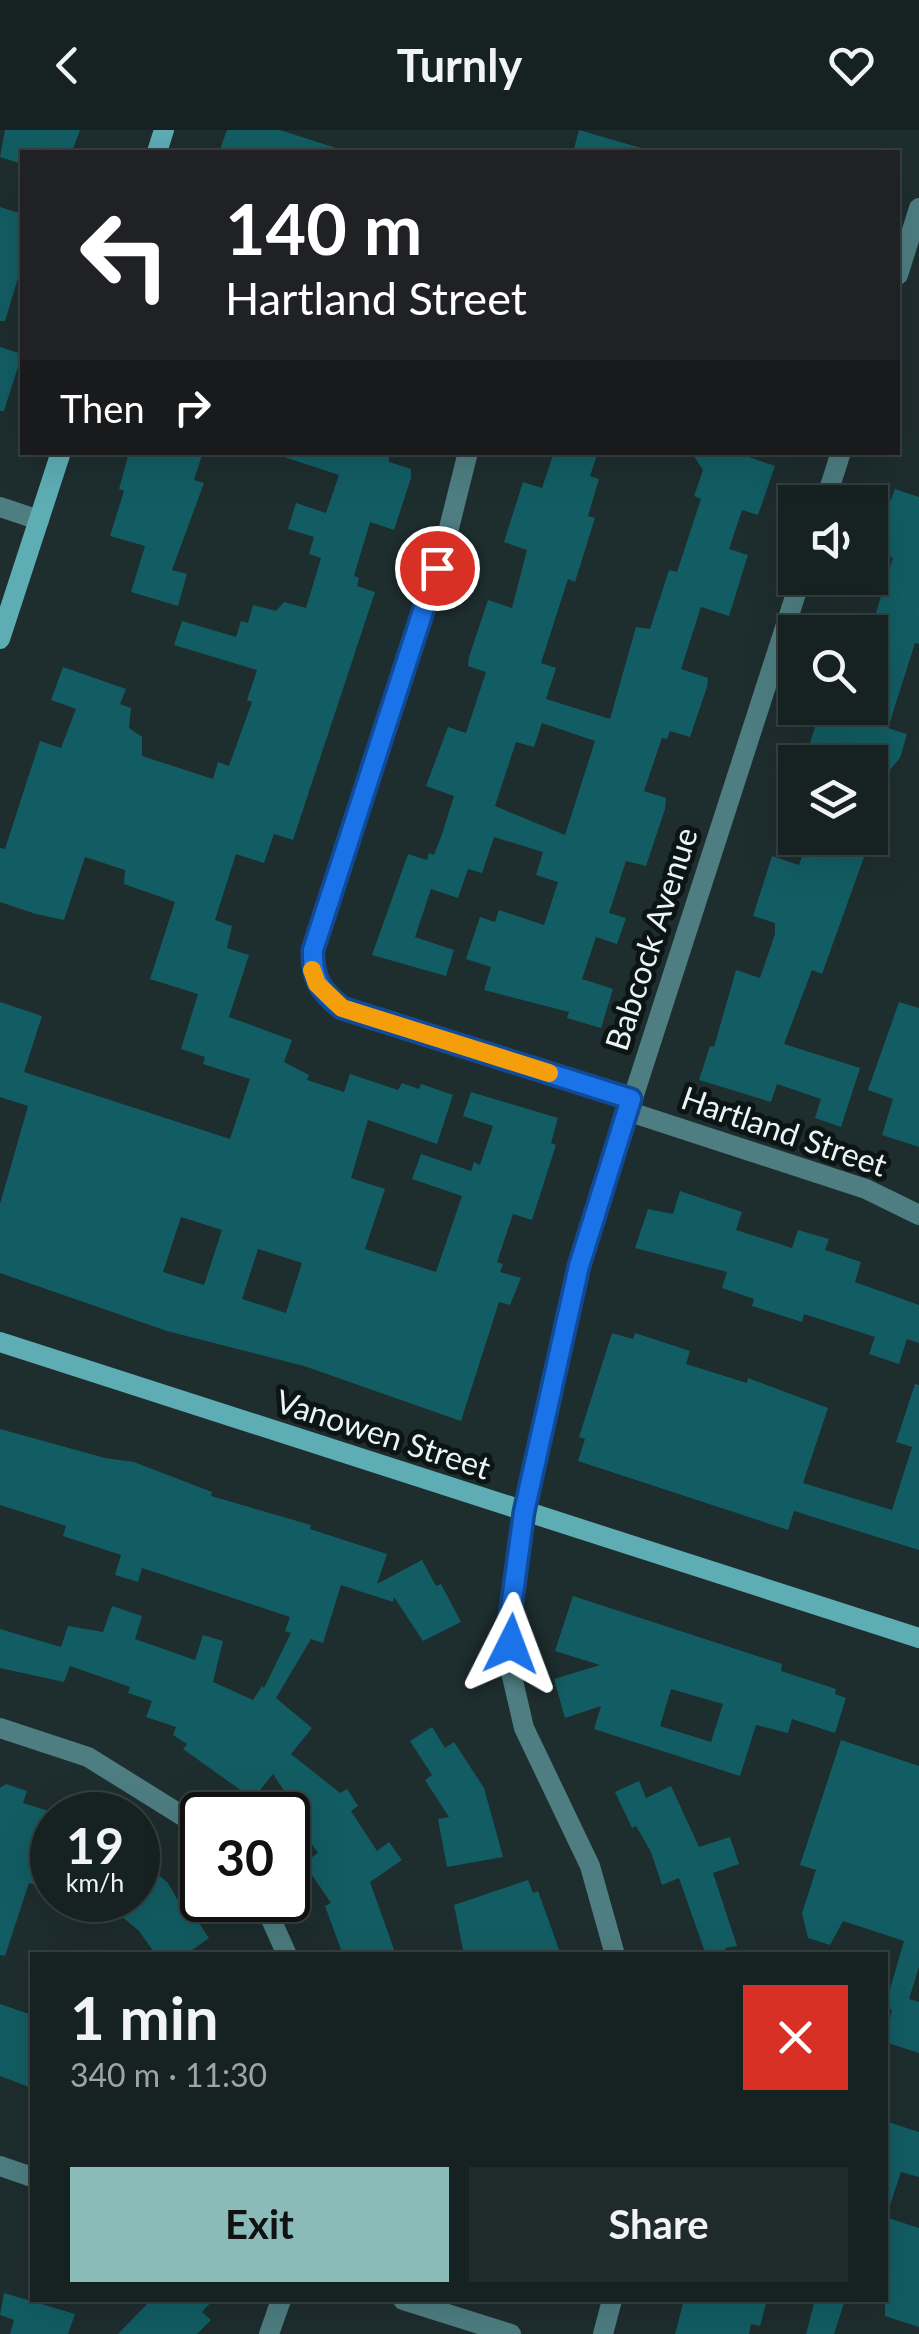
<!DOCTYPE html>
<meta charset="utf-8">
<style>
body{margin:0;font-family:Lato,sans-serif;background:#1f2a2a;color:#f1f3f6;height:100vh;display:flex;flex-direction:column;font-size:38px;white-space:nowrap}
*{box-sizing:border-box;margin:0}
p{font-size:32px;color:#9ea4a5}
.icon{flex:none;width:55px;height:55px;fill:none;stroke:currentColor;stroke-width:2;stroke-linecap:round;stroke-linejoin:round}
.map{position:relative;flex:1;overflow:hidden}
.side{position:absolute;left:30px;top:1822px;width:858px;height:350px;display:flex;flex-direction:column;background:#162222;border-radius:0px;box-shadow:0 10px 40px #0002,0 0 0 2px #353f40}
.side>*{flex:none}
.hud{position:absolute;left:20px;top:20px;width:880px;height:305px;border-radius:0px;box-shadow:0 10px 40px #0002,0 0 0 2px #353f40;background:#202124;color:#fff;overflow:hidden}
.tools{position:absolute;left:778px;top:355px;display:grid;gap:20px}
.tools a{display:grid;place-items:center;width:110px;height:110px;border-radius:0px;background:#162222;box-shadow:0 10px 40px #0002,0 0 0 2px #353f40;font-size:50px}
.speed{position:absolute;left:30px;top:1662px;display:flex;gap:20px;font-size:50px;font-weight:700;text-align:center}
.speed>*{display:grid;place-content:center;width:130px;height:130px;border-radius:50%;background:#162222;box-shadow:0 10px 40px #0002,0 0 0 2px #353f40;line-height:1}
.speed small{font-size:25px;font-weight:400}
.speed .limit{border:5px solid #111;border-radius:15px;background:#fff;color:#111}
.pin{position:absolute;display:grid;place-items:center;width:85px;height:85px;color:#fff;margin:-42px;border:5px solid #fff;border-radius:50%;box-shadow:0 2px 10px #0007}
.me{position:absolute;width:110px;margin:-55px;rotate:3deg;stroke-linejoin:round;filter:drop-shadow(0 0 8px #0008)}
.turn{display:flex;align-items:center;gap:35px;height:210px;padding:0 40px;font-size:45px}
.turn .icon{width:130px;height:130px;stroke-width:2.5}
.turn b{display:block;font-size:70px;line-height:85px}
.then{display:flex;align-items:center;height:95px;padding:0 40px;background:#0003;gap:20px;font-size:38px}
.round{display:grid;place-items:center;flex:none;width:105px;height:105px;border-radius:0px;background:#1f2a2a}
.overview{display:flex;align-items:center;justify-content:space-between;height:170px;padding:0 40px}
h1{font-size:60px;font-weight:700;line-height:75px}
.cta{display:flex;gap:20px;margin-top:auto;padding:20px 40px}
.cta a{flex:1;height:115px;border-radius:0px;background:#8bbbb9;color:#111;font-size:40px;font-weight:700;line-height:115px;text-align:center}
.cta a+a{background:#1f2a2a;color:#f1f3f6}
header{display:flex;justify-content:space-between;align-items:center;height:130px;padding:0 40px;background:#162222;font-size:45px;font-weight:700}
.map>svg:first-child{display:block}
.building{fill:#125d63;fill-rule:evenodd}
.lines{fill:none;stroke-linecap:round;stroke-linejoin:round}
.street{stroke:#4e7e82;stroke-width:20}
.secondary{stroke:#5eadb5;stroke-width:20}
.route-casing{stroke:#114b97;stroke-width:25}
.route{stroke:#1a73e8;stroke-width:18}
.slow{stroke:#f59e0b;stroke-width:18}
.labels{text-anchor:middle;stroke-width:10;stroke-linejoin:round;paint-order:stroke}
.street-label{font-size:32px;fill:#eaf4f4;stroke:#0d1414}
</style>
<header><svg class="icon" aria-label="back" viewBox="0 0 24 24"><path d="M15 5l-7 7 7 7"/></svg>Turnly<svg class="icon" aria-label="heart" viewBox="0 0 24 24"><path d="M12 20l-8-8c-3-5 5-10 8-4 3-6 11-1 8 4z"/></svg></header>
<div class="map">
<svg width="919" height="2204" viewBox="0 0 919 2204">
<rect width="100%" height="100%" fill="#1e2d2e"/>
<!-- building -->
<path class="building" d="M5,0H80L72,22H22V34L0,27Z
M227,0H280L336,18V22H219Z
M579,0L641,18L640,22H573Z
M0,77L22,84V135L5,191H0Z
M0,217L22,224L4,281H0Z
M129,322H203L194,350L204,353L172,440L187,444L178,476L131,462L145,416L110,406L124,361L119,359Z
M284,322H388L389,332L411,339V348L394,400L370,392L354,446L359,448L357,456L375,462L293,710L274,704L264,733L236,724L215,790L232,796L227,818L249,825L229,887L292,910L284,932L309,945L307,950L344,962L350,944L398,960L402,953L419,959L421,954L453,965L437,1014L368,990L351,1048L385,1059L365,1119L436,1142L462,1066L412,1049L421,1024L471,1041L474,1032L480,1035L493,996L463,986L471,962L558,988L551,1013L556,1015L532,1090L513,1084L497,1132L503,1134L500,1142L521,1148L510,1175L499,1172L461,1291L304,1236L167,1201L0,1143V1074L28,976L0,967V872L42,886L24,942L230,1009L250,949L203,934L205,927L181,919L198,864L150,849L175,772L124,754L125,740L85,727L64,790L36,784L0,772V718L5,719L40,611L61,618L76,579L51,570L63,537L126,559L120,574L131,578L129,598L142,607V626L213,649L218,632L229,636L252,572L247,570L257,540L174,515L182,491L236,507L241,491L248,493L253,475L276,481L284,472L306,478L321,428L309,424L314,407L288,399L296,373L326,383L339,345L284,327ZM181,1087L222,1100L204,1155L163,1142ZM258,1119L302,1133L286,1183L242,1169Z
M554,322H598L590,346L599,349L588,386L595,388L575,452L568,449L541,533L556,538L546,569L610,589L636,497L650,499L669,440L677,442L701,369L694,366L703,340L691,322H735L775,336L758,385L742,380L729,419L748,425L729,486L701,477L681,539L708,548L707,557L690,607L670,601L667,609L662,608L644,661L666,668L665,679L646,736L626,731L609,783L626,788L617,814L596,807L582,849L613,859L601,898L567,888L569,882L484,860L491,837L466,829L480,787L495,792L499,780L544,795L558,752L536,745L543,722L494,707L482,743L468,739L458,768L431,759L415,807L454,820L446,846L372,825L408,724L427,730L429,723L434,725L441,707L454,666L426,656L448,597L466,603L486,542L468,536L469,527L488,470L512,478L527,420L504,412L523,352L542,358ZM542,593L595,611L565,705L495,676L516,612L534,617Z
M895,359L919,367V514L915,513L888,598L907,604L900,628L870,663V632H804L821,578H870V488L874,489L893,428L873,422V413Z
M808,709L864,727L822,844L812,840L784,914L860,938L841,997L815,988L821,969L777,954L771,972L699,950L710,916L714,917L736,840L760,848L775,804V793L753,786L772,726L799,735Z
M899,872L919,878V1017L882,1005L893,969L868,960Z
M680,1061L742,1082L736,1100L792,1118L798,1100L829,1109L825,1120L861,1132L855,1152L919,1175V1213L907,1209L899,1234L869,1224L875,1207L804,1184L802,1192L752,1176L754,1169L722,1158L727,1142L635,1118L648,1079L673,1084Z
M612,1203L633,1209L635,1203L690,1221L686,1234L747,1253L748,1248L828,1278L803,1353L892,1380L912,1317L896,1312L915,1254L919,1255V1420L794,1381L788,1400L578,1331L585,1309L579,1307Z
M0,1299L105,1328L134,1332L212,1362L211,1366L311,1395L310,1399L387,1424L377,1454L422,1430L436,1456L441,1454L461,1492L423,1511L394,1467L393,1472L341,1455L323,1513L311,1509L276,1568L312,1598L291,1624L340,1663L347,1659L358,1676L351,1681L377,1721L389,1712L402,1730L370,1752L396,1825H343L325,1776L331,1773L304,1733L318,1723L305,1704L310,1700L273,1644L253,1669L183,1619L187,1614L173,1605L176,1597L146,1587L152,1571L128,1563L130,1557L70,1536L64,1552L0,1538V1499L61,1517L68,1496L103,1502L112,1476L142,1486L135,1509L195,1530L203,1505L223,1511L213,1552L253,1570L262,1556L264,1558L291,1503L285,1501L290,1487L227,1466L142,1438L138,1452L115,1445L121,1425L63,1406L66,1396L0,1375Z
M573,1466L782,1534L781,1541L836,1559L835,1564L846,1568L835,1603L792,1589L788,1603L756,1595L740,1646L594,1599L601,1576L565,1588L554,1549L600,1535L555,1521ZM671,1559L723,1574L711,1612L660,1596Z
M432,1597L445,1618L454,1612L484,1658L503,1727L447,1737L438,1689L449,1687L425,1650L432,1645L410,1611Z
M841,1610L919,1636V1837L909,1869L919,1872V1923L885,1912L892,1880L885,1876L904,1811L843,1791L830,1815L808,1808L802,1783L816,1740L800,1735Z
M639,1651L646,1668L671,1656L699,1717L730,1707L739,1734L713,1743L737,1816L725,1818L726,1825H706L679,1748L662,1755L651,1722L636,1696L632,1698L615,1662Z
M6,1654L27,1661L23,1673L52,1682V1760L29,1753L5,1826L0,1825V1658Z
M149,1737L168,1753L188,1788L193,1784L209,1808L185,1825H156L139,1801L102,1770H138V1751Z
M528,1750L533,1763L538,1761L561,1825H464L454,1775Z
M0,1874L32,1885V1958L0,1946Z
M885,1991L919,2002V2047L901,2042L889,2078L885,2077Z
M885,2087L919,2098V2197L885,2186Z
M4,2163L75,2184L68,2204H10L14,2190L0,2185Z
M151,2170H213L202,2182L211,2190L197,2204H118Z
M684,2170H767L760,2196L751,2194L749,2204H675Z
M815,2170H845L834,2204H806Z"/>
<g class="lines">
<!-- street -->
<path class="street" d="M898,145L919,78
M468,322L448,402L313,820C311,848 320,861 342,878L631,969
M825,372L841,322
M0,377L39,390
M627,981L866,1059L919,1085
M0,1598L88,1627L194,1693L202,1703
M257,1770L270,1787L287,1825
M615,1825L590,1736L524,1598L511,1542L510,1486L524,1381L579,1135L801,448
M0,2036L32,2047
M403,2170L511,2204
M269,2204L281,2170
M603,2204L612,2170"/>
<!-- secondary -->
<path class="secondary" d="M157,22L164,0
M0,509L61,322
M0,1212L919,1508"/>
</g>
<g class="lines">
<!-- route casing -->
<g class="route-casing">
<path id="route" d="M437,438L313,820C312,848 320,861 342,878L631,969L579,1136L524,1382L510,1486L511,1514"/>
</g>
<!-- route -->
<use href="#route" class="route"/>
<!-- slow -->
<path class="slow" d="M312,840L317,854L342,878L549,943"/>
</g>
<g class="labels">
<!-- street labels -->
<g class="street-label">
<text transform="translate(652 809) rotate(-72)" y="11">Babcock Avenue</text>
<text transform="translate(784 1002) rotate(19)" y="11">Hartland Street</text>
<text transform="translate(383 1305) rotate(18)" y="11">Vanowen Street</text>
</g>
</g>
</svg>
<div class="tools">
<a><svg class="icon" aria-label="sound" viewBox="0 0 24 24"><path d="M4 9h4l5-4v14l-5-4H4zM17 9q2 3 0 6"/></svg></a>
<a><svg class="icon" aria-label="search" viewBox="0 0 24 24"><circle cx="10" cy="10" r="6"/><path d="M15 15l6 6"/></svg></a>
<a><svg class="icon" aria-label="layers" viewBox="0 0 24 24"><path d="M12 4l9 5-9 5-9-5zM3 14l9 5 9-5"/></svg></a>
</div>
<div class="speed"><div>19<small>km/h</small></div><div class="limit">30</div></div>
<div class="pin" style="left:437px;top:438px;background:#d93025"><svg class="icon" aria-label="arrive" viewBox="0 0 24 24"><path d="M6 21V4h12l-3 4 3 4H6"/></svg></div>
<svg class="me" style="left:511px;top:1514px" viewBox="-20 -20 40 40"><path d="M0-17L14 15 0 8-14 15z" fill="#1a73e8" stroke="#fff" stroke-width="4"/></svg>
<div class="hud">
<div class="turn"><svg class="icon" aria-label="left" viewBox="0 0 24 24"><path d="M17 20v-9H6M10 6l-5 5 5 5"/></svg><div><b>140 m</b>Hartland Street</div></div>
<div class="then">Then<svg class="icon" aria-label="right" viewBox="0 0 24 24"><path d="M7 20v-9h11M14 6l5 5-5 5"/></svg></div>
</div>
<section class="side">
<div class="overview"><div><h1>1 min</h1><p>340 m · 11:30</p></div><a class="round" style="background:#d93025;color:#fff"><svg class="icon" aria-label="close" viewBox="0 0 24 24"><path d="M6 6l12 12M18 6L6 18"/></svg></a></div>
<div class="cta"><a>Exit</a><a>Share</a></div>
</section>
</div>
